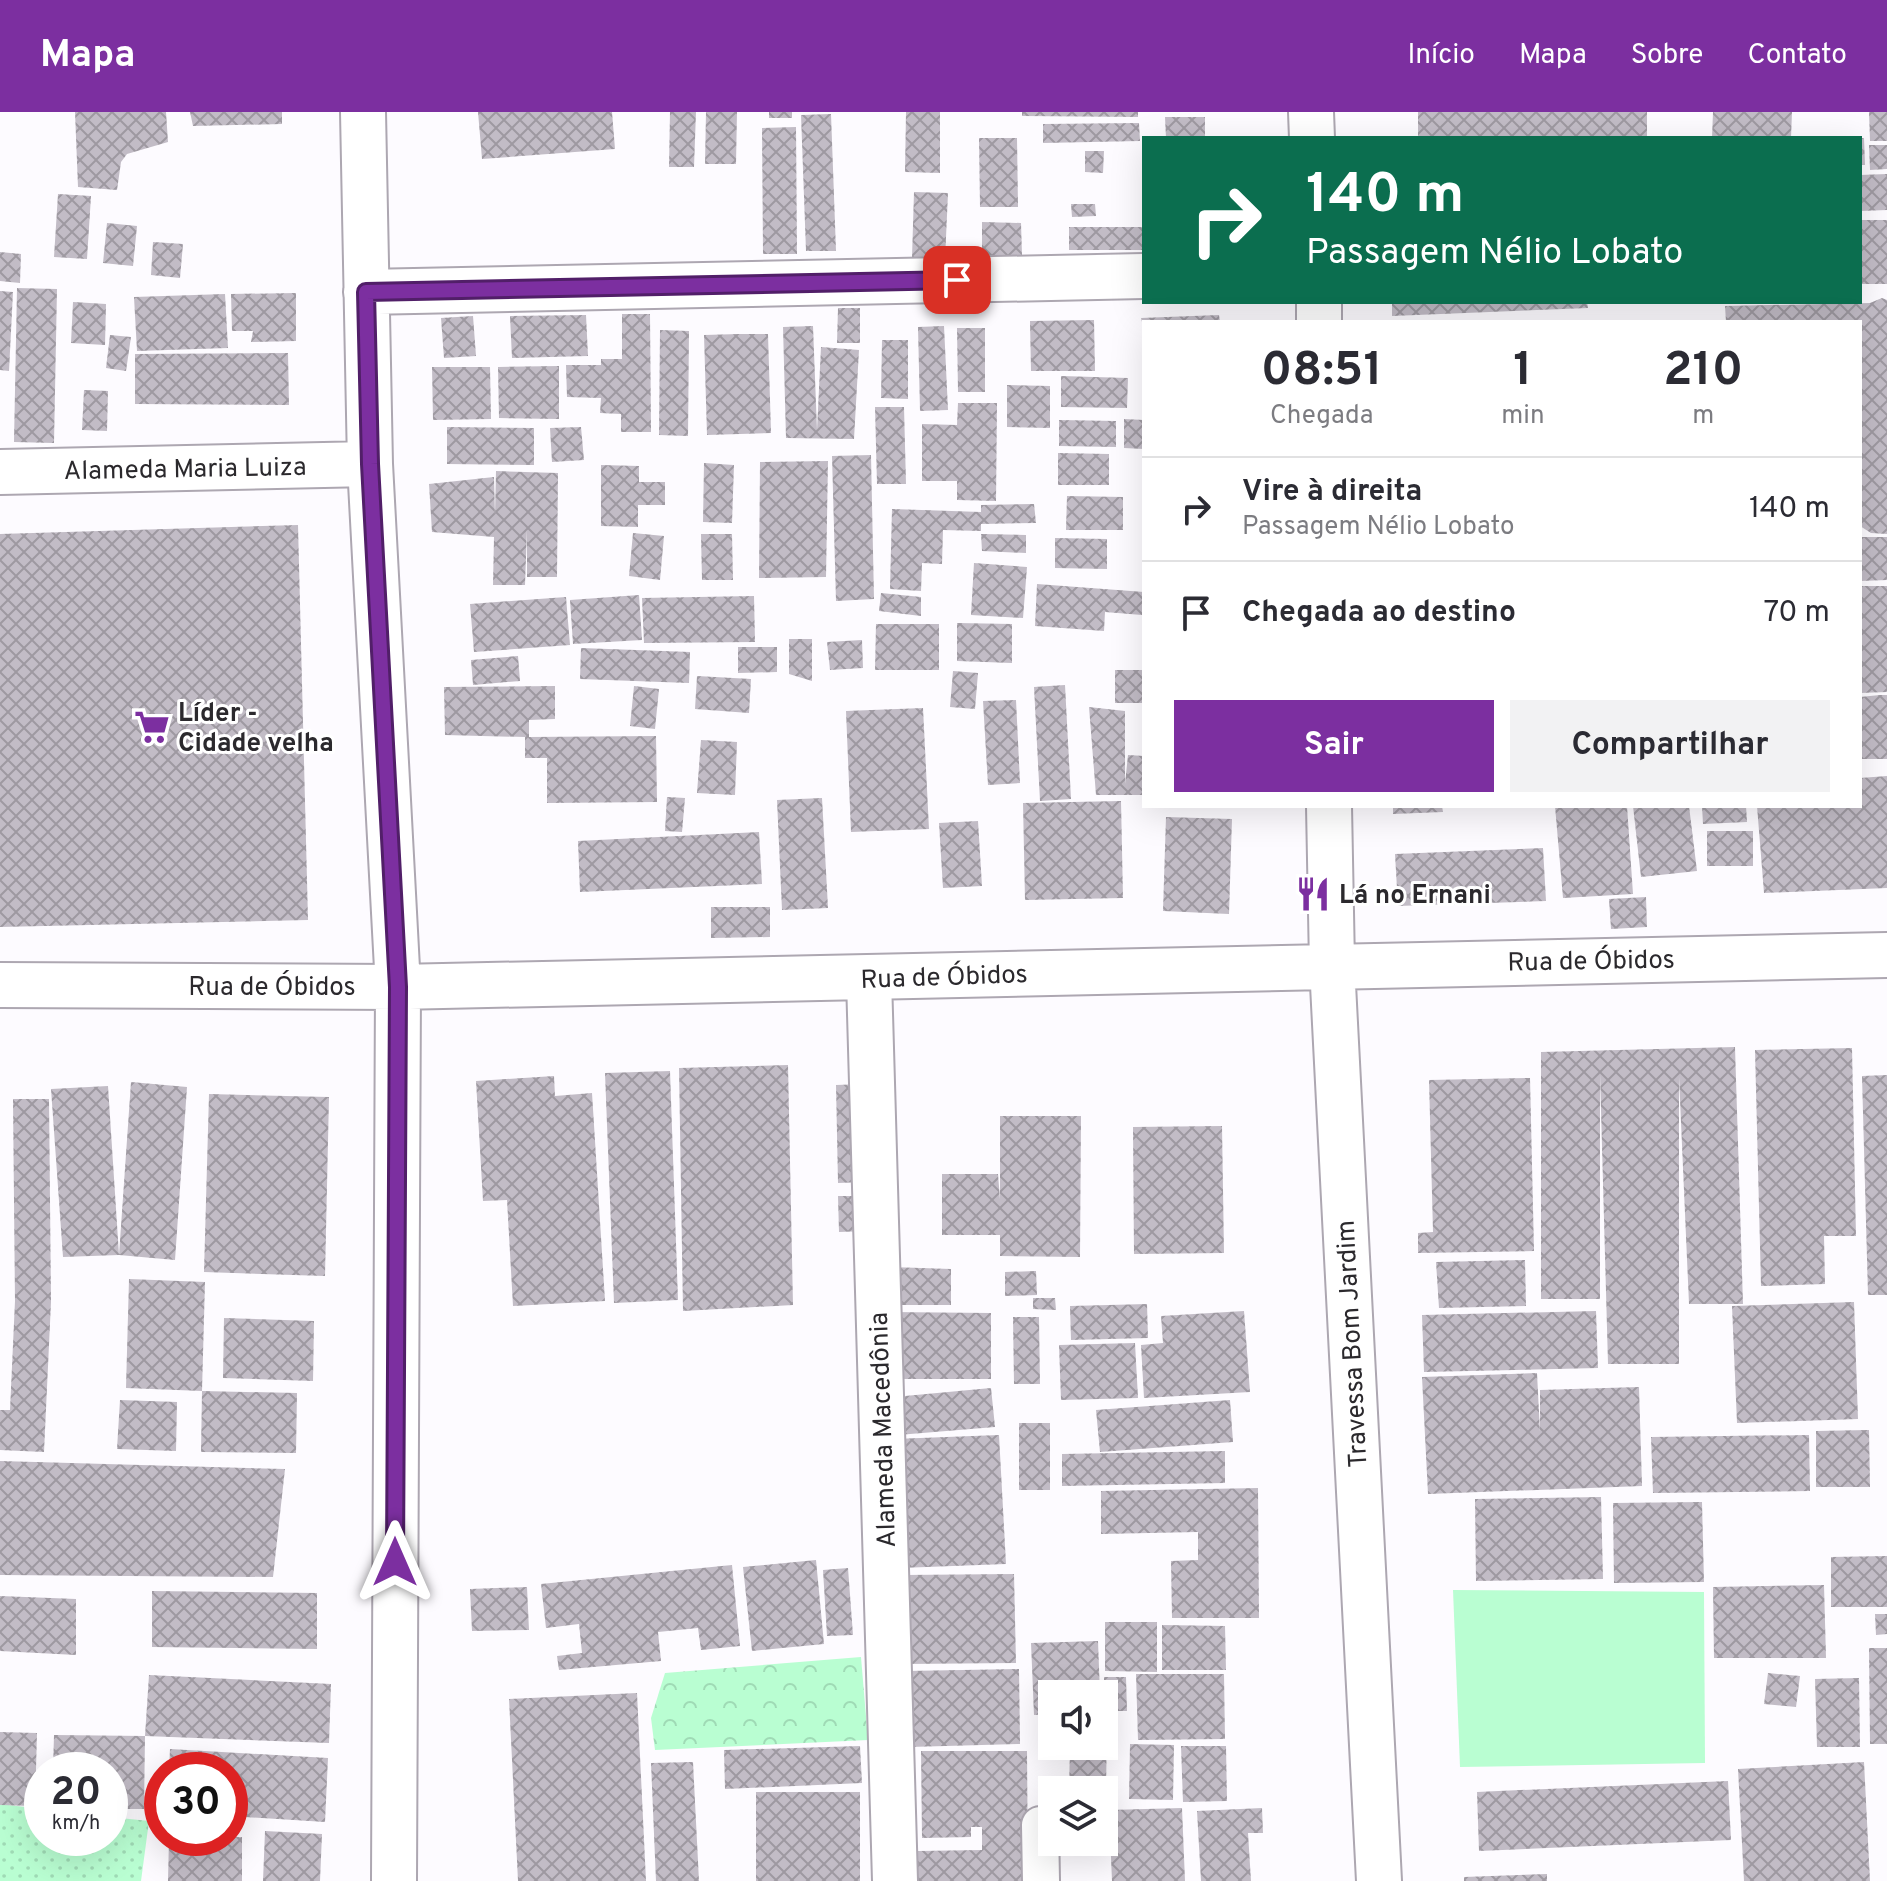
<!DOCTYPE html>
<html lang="pt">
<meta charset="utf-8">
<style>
body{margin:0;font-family:Overpass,sans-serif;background:#f2f2f3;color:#2b2b33;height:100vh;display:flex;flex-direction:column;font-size:30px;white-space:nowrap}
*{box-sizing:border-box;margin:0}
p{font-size:26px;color:#7c7c81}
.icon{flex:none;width:44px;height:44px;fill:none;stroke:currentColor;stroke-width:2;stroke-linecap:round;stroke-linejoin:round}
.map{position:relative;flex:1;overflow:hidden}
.details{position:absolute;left:1142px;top:208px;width:720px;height:488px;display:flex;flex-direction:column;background:#fff;border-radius:0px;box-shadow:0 8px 32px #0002}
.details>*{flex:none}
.hud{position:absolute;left:1142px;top:24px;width:720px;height:168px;border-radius:0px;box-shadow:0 8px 32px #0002;background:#0b6e4f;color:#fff;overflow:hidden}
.tools{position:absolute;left:1038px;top:1568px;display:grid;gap:16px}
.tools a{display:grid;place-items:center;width:80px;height:80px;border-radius:0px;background:#fff;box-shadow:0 8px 32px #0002;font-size:40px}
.speed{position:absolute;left:24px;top:1640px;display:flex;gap:16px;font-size:40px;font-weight:700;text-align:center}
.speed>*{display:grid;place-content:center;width:104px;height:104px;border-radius:50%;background:#fff;box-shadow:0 8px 32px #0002;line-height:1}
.speed small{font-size:20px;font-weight:400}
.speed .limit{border:12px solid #d22;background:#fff;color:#111}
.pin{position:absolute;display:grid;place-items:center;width:68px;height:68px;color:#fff;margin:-34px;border-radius:16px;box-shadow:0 4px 12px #0006}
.me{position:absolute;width:88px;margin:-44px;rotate:0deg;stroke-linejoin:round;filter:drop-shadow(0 0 6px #0008)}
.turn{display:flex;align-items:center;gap:28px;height:168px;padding:0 32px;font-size:36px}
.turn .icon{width:104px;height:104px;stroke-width:2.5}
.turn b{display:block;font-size:56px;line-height:68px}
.eta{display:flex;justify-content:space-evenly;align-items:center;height:136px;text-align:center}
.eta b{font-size:48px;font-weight:700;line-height:56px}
.action{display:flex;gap:16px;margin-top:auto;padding:16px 32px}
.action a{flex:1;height:92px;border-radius:0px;background:#7c2fa0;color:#fff;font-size:32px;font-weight:700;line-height:92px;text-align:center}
.action a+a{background:#f2f2f3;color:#2b2b33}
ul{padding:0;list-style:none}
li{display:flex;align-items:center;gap:24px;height:104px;padding:0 32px;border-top:2px solid #e1e1e2}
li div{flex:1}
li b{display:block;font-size:30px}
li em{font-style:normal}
header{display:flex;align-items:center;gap:48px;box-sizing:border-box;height:112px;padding:0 40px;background:#7c2fa0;color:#fff}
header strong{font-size:38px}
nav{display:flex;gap:44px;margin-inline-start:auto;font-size:28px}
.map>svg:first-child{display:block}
.grass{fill:url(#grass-dots)}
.forest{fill:url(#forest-crowns)}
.pitch{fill:#b9fed2}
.building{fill:url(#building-cross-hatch)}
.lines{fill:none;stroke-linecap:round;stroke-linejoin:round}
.service-casing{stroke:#ada7b1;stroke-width:40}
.minor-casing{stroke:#ada7b1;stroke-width:48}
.service{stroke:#fff;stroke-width:36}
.minor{stroke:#fff;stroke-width:44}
.route-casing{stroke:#511f68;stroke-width:20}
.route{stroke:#7c2fa0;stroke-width:14}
.labels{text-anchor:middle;stroke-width:6;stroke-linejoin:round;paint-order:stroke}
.street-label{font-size:26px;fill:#2b292d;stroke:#fff}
.poi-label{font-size:26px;font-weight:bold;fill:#2b292d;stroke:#fff;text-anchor:start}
</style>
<header>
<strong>Mapa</strong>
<nav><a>Início</a><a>Mapa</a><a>Sobre</a><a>Contato</a></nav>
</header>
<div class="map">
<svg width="1887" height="1769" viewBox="0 0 1887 1769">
<defs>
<pattern id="grass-dots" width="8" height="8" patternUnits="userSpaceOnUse" patternTransform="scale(2)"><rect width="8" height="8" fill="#b9fed2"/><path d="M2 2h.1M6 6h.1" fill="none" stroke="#9fdab5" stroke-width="1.8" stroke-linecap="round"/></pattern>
<pattern id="forest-crowns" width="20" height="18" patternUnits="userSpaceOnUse" patternTransform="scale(2)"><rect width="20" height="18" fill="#b9fed2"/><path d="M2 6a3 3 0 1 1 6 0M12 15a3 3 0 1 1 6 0" fill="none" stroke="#9fdab5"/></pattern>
<pattern id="building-cross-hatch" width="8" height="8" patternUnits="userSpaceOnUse" patternTransform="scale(2)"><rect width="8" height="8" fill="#c2bcc6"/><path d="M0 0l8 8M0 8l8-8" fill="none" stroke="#9e99a1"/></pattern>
</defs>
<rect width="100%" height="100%" fill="#fdfbff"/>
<!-- grass -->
<path class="grass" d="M0,1692L42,1697V1726H110V1705L149,1709L141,1769H0Z"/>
<!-- forest -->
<path class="forest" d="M861,1545L868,1628L655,1638L651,1606L665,1561Z"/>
<!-- pitch -->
<path class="pitch" d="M1453,1478L1704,1480L1705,1651L1460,1655Z"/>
<!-- building -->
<path class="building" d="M75,0H166L168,30L127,42L121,50L117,78L78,75Z
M190,0H282V12L193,14Z
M478,0H612L615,37L482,47Z
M670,0H696L694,55H669Z
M706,0H737L736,52H705Z
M769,0H792V6H769Z
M906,0H940V61L905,60Z
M1022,0H1138V5L1022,4Z
M1418,0H1647V26L1418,25Z
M1713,0H1792L1791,26H1712Z
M1869,0H1887V29H1870Z
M831,2L836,139H806L801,3Z
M1165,5H1205V26H1166Z
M1139,11L1140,29L1043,31V12Z
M796,15L797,142H763L762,16Z
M979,26H1017L1018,95H980Z
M1860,26H1864L1865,53H1860Z
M1869,33H1887V57L1870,58Z
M1085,39H1104L1103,61L1085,60Z
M1887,62V98L1860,99V63Z
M914,80L948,81L945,148L912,146Z
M58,82L91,84L87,147L54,145Z
M1071,92H1095L1096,104L1072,105Z
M1860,108H1887V172H1860Z
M982,110L1021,111L1022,143H982Z
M107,111L137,114L133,154L103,151Z
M1069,115H1144V138H1069Z
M153,130L183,132L180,166L151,163Z
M0,140L21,142L20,171L0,169Z
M17,176L57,177L54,331L14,330Z
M0,179L13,180L9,259L0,258Z
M296,181V229L251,230L253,219H232L231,182Z
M225,182L228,236L137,239L134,185Z
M1882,186L1887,188V422L1871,421L1860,414V210H1726L1725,194L1870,191Z
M73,190L106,192L105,233L71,231Z
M1392,190H1587L1588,196L1392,204Z
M838,196H860V231H837Z
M622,202H650L651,320H621V302L600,301L601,286L567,285L566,253H601V247H622Z
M586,203L588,244L512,246L510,204Z
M1219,203L1220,210H1142L1141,206Z
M473,204L476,244L444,246L441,206Z
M1094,208L1095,259H1031L1030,209Z
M813,214L817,318L821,235L859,238L854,327L786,326L783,215Z
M944,214L948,298L920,299L918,215Z
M957,216H985V280H958Z
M660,218L689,219L688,324L659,323Z
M739,222H768L771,321L707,323L704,223Z
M110,223L131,225L126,259L106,256Z
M882,228H908V287L881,286Z
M288,241L289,293L135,292V242Z
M559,254V307L499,306L498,255Z
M432,255H490L491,307L433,308Z
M1061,264L1128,266L1127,296L1061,295Z
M1007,273L1050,274V316L1007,315Z
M84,278L108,279L107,319L82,318Z
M958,291H997L996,389L957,388V369H922V312L957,313Z
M875,295H904L906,372H877Z
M1124,307L1144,308V337L1124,336Z
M1059,308L1116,309V335L1059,334Z
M447,315L534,316V353L447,352Z
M581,315L584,348L552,350L550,316Z
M1058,341L1109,342V373H1058Z
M871,343L874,487L836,489L832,344Z
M828,349L826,465L759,466L760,350Z
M704,351L734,353L732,411L703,410Z
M601,353L639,354V370H665V393H638V415L601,414Z
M496,359L558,361L557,465H527V417L525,473H493L494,425L432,420L429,372L494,365L495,403Z
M1067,384L1123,385V418H1066Z
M1034,392L1036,411L981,412V419L943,418L942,452L922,451L921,479L890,477L892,397L981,400V393Z
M298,413L308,808L0,815V422Z
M633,421L664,424L660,468L629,464Z
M701,422H732L733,468H702Z
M981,422L1026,423V441L982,439Z
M1860,425H1887V468L1860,469Z
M1055,426L1107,427V457L1055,456Z
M974,451L1027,455L1023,506L971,503Z
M1037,472L1144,480L1142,503L1105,500L1104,519L1035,514Z
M1860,474H1887V580L1860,581Z
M881,481L921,485V504L879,499Z
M639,483L642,528L573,532L570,488Z
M754,484L755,530L644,531L642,486Z
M566,485L570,533L474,540L470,492Z
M957,511L1012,512V551L957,549Z
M876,512H939V558H875Z
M789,527H812V569L789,562Z
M862,528L863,556L830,558L827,530Z
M738,535H777V560L738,561Z
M581,536L690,540L689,571L580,567Z
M518,544L520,569L473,573L471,548Z
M1115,558H1144V591H1115Z
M953,559L978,561L975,597L950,595Z
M697,564L751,567L749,601L695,597Z
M1065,573L1071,687L1040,689L1034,575Z
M555,574V607L529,608V625L656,624L657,690L547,691V646H525V625L445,623L444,575Z
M634,574L659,577L655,617L630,614Z
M1880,583H1887V647H1860V585Z
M1016,588L1020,671L988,673L983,589Z
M1089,595L1125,599V672L1128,643L1144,644V683H1096Z
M923,596L929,717L851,720L846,599Z
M701,628L737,630L735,683L697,681Z
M1887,664V776L1764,781L1757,694H1860V666Z
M667,685L685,686L682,720L665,719Z
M822,686L828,796L782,798L777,688Z
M1121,689L1123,786L1025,788L1023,691Z
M1393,694H1442L1443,700L1393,702Z
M1555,694H1627L1633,782L1563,786Z
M1633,694H1689L1697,759L1641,765Z
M1702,694H1746L1747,710L1703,712Z
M1166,705L1232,707L1229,802L1163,799Z
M978,709L982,774L943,776L939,711Z
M1707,719H1753V754H1707Z
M759,720L762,772L580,780L578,729Z
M1543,736L1546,789L1398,794L1395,742Z
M1646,785L1647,815L1611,817L1609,787Z
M711,795H770V825L711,826Z
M1735,935L1743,1192H1689L1679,965V1252H1608L1600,962V1187H1541V940Z
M1852,936L1856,1124H1824L1825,1172L1761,1174L1755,938Z
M788,953L793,1193L683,1199L679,956Z
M670,959L678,1188L614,1191L605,961Z
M1887,963V1183H1868L1862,964Z
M554,964L555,984L592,981L605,1189L513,1194L507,1088L483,1089L476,969Z
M1530,966L1534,1139L1418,1141V1121L1433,1120L1429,968Z
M131,970L187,975L175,1148L119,1143Z
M863,972L864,1070L838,1071L836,973Z
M108,974L119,1143L63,1145L51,977Z
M209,982L329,985L325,1164L204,1160Z
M13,987H49L51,1190L44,1340L0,1338V1298H10L15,1189Z
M1000,1004H1081L1080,1145L1000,1144V1123H942V1062H998L1000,1087Z
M1222,1014L1224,1141L1134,1142L1133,1015Z
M838,1084H867L868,1119L839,1120Z
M1525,1148L1526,1194L1439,1196L1436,1150Z
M891,1155L951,1157V1193H891Z
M1036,1159L1037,1183L1005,1184V1160Z
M129,1167L205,1170L202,1279L126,1276Z
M1033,1186H1055L1056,1198L1033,1197Z
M1854,1190L1858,1307L1737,1311L1732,1194Z
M1147,1192L1148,1226L1071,1228L1070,1194Z
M1244,1199L1250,1280L1144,1286L1141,1233L1163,1231L1161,1204Z
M1596,1199L1598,1256L1424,1260L1422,1203Z
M890,1200L991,1201V1267H890Z
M1013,1205H1039L1040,1272H1014Z
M224,1206L314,1209L313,1269L223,1266Z
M1135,1231L1138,1286L1061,1288L1059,1233Z
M1537,1261L1540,1320V1278L1639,1275L1642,1374L1428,1382L1422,1265Z
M991,1276L995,1315L898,1323L894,1285Z
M202,1279L297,1281L296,1341L201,1340Z
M120,1288L177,1290L176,1339L117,1337Z
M1230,1288L1233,1330L1100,1340L1096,1298Z
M1019,1311H1050V1378H1019Z
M1869,1318L1870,1375H1816V1319Z
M999,1323L1006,1452L900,1456L894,1327Z
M1809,1323L1810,1379L1653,1381L1651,1325Z
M1225,1339V1371L1062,1374V1342Z
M0,1349L285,1357L273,1465L0,1463Z
M1258,1376L1259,1506H1172L1171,1449L1198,1448V1420L1101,1422V1379Z
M1601,1385L1603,1467L1476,1469L1475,1387Z
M1702,1390L1704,1470L1614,1471L1613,1391Z
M1887,1444V1495H1831V1445Z
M816,1448L824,1532L752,1539L743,1455Z
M732,1453L740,1534L701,1538L698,1516L658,1520L661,1549L559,1558L557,1544L582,1541L579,1512L546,1516L541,1472Z
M848,1456L853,1523L827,1524L823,1458Z
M1014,1462L1016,1551L906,1552L904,1463Z
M1824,1473L1826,1546H1714L1713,1475Z
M527,1475L529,1518L472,1519L470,1477Z
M152,1479L317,1481V1537L152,1535Z
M0,1484L76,1487V1543L0,1539Z
M1875,1502H1887V1522L1876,1523Z
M1105,1510H1157V1560L1105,1559Z
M1162,1513L1225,1514L1226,1558H1162Z
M1098,1529L1100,1582H1052V1602L1034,1603L1031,1531Z
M1869,1536H1887V1632H1870Z
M1019,1557L1020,1632L909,1635L907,1559Z
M1768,1561L1800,1564L1796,1595L1764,1592Z
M1136,1562H1224L1225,1627L1138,1628Z
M149,1563L331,1572L329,1631L145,1624Z
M1104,1565H1126L1127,1599H1104Z
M1859,1566L1860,1635H1817L1815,1567Z
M637,1581L646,1769H518L509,1587Z
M1104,1615H1107L1106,1678H1069L1070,1634H1104Z
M0,1620L37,1621L35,1694L0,1693Z
M54,1623L145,1624L144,1697H110V1658H53Z
M1130,1632L1174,1633L1173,1688L1129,1687Z
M860,1634L862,1671L725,1677L724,1638Z
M1181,1634H1226L1227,1689L1183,1690Z
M170,1637L328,1646L325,1710L230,1704V1658H169Z
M921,1639H1027L1028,1769H918V1739L982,1738V1715H971V1725L922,1726Z
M693,1650L699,1769H656L651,1651Z
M1864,1650L1870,1769H1744L1738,1657Z
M1728,1669L1731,1728L1479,1739L1477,1680Z
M756,1680H860V1769H756Z
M1182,1696L1185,1769H1112L1109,1698Z
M1262,1696L1263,1721H1248L1251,1769H1201L1197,1699Z
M265,1719L322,1722L320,1769H263Z
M242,1725V1769H168L169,1726Z
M1547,1762V1769H1464V1765Z"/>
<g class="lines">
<!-- service casing -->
<g class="service-casing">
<path id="service" d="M1040,1713L1041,1769"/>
</g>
<!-- minor casing -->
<g class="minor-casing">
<path id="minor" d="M363,0L370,352L398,875L394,1769
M1311,0L1312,26
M366,180L1144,164
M1319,190V210
M0,360L370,352
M1329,694L1332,853L1379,1769
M869,867L895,1769
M0,873L398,875L1887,843"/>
</g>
<!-- service -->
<use href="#service" class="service"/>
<!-- minor -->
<use href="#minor" class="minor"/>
</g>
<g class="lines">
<!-- route casing -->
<g class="route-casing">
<path id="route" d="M395,1450L398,875L370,352L366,180L957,168"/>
</g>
<!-- route -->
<use href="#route" class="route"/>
</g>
<!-- icons -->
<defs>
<g id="supermarket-bare" transform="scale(2.76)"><path d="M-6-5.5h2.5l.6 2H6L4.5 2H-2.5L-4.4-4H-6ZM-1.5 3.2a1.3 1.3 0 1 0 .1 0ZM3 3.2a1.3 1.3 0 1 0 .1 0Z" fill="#7c2fa0" stroke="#fff" stroke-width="2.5" paint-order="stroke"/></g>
<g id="restaurant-bare" transform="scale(2.76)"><path d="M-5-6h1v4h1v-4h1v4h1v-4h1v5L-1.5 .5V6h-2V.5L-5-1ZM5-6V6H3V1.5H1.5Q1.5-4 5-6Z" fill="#7c2fa0" stroke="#fff" stroke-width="2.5" paint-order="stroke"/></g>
</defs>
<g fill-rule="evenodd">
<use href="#supermarket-bare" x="152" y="615"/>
<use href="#restaurant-bare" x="1313" y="782"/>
</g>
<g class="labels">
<!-- street labels -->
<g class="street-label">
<text transform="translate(185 356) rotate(-1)" y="9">Alameda Maria Luiza</text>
<text transform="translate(1591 848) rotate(-1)" y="9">Rua de Óbidos</text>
<text transform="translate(944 864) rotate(-2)" y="9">Rua de Óbidos</text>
<text x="272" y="883">Rua de Óbidos</text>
<text transform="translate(1351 1232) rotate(-93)" y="9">Travessa Bom Jardim</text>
<text transform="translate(882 1318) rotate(-92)" y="9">Alameda Macedônia</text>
</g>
<!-- poi labels -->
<g class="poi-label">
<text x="178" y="609">Líder -<tspan x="178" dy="30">Cidade velha</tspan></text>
<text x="1339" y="791">Lá no Ernani</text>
</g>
</g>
</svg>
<div class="tools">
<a><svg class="icon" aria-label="sound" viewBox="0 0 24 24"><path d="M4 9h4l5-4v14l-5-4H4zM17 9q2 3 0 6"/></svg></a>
<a><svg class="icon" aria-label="layers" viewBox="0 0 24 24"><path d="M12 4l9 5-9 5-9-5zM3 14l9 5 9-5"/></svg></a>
</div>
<div class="speed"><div>20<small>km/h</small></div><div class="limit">30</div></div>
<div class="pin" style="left:957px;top:168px;background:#d93025"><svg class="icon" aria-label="arrive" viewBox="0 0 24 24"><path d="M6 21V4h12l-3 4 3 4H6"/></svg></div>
<svg class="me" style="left:395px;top:1450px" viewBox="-20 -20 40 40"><path d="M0-17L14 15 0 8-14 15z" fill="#7c2fa0" stroke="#fff" stroke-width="4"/></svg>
<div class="hud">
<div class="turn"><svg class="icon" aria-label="right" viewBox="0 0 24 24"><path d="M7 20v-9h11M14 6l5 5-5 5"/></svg><div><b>140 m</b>Passagem Nélio Lobato</div></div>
</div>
<section class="details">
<div class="eta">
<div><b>08:51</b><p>Chegada</p></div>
<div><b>1</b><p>min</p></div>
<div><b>210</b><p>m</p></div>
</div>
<ul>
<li><svg class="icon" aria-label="right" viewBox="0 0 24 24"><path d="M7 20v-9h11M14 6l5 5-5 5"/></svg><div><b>Vire à direita</b><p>Passagem Nélio Lobato</p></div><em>140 m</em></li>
<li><svg class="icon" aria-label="arrive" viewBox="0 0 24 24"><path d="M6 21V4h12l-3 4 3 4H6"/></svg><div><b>Chegada ao destino</b></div><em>70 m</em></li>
</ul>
<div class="action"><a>Sair</a><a>Compartilhar</a></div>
</section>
</div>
